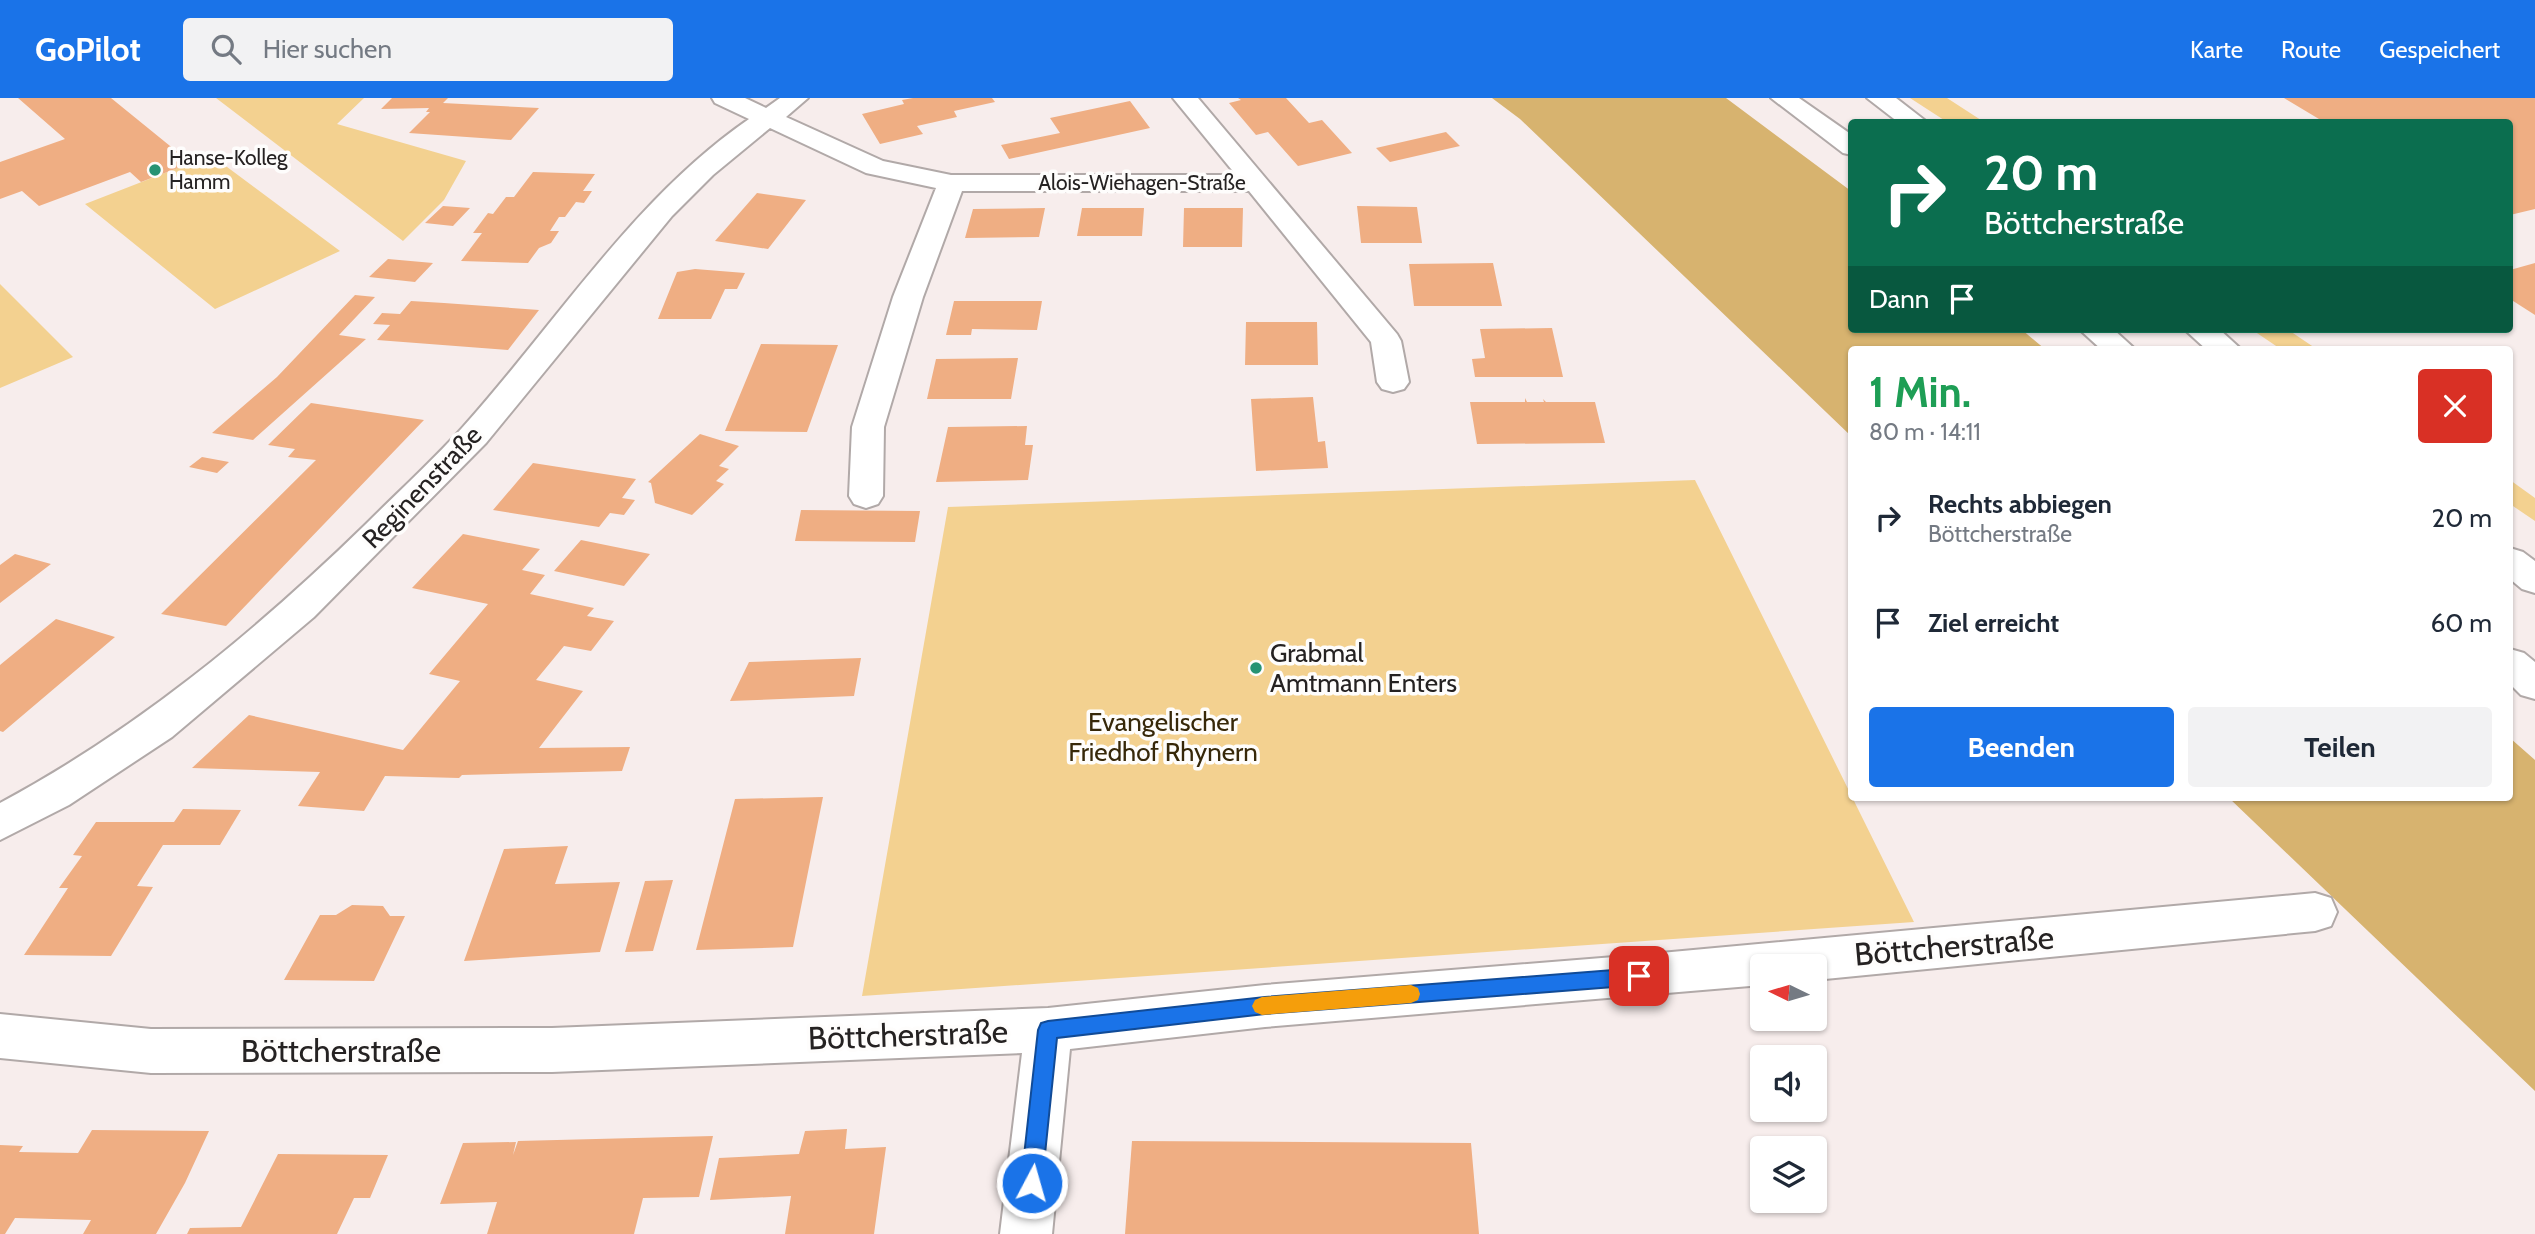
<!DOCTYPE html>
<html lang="de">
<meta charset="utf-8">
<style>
body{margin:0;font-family:Cabin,sans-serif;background:#f2f2f3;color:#1f2937;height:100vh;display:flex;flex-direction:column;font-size:26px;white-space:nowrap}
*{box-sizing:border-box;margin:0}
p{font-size:23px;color:#747a83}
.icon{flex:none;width:38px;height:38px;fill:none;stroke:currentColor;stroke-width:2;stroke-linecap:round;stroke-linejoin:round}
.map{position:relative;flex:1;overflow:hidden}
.side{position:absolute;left:1848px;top:248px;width:665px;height:455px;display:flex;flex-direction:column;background:#fff;border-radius:7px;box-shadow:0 2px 5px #0004}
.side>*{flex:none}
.guide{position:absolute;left:1848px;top:21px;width:665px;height:214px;border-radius:7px;box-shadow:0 2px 5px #0004;background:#0b6e4f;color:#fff;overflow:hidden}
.needle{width:46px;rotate:275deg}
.controls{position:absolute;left:1750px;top:856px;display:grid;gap:14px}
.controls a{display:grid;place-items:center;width:77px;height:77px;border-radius:7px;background:#fff;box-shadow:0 2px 5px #0004;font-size:35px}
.pin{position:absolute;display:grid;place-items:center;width:60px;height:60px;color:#fff;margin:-30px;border-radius:14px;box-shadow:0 4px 10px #0006}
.me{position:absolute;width:77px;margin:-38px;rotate:6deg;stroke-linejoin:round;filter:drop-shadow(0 0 5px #0008)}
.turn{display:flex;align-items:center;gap:24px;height:147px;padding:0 21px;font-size:32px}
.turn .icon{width:91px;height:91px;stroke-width:2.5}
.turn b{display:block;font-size:49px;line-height:60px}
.then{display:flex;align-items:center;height:66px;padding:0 21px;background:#0003;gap:14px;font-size:26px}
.round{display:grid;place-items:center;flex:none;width:74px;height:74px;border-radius:7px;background:#f2f2f3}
.overview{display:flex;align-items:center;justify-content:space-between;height:119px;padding:0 21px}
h1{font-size:42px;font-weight:700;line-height:52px;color:#1e9e55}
.primary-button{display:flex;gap:14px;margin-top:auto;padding:14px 21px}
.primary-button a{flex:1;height:80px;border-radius:7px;background:#1a73e8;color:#fff;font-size:28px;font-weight:700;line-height:80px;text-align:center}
.primary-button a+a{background:#f2f2f3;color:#1f2937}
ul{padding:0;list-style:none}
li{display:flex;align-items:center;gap:21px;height:105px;padding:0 21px}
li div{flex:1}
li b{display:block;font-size:26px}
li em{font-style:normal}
header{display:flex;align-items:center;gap:42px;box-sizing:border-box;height:98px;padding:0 35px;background:#1a73e8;color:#fff}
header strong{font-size:33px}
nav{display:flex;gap:38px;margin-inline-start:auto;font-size:24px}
.search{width:490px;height:63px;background:#f2f2f3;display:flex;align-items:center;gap:18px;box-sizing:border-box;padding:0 24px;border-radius:7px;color:#747a83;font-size:26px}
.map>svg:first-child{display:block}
.green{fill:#f3d190}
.forest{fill:#d7b36f}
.building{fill:#efae83}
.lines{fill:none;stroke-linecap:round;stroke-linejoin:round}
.minor-casing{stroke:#b1a9a8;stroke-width:4}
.highway-casing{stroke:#b1a9a8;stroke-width:4}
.minor{fill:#fff;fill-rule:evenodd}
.highway{fill:#fff;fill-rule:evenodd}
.route{fill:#1a73e8;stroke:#114b97;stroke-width:2}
.slow{fill:#f59e0b}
.poi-dot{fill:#279373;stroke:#fefdfc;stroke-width:2.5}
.labels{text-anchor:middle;stroke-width:7;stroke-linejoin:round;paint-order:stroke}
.far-poi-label{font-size:21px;fill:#252222;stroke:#fefdfc;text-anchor:start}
.far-street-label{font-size:21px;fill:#252222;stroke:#fefdfc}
.street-label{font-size:26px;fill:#252222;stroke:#fefdfc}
.poi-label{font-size:26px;fill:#252222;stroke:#fefdfc;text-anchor:start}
.park-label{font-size:26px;fill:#372809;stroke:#fefdfc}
.near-street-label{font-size:32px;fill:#252222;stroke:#fefdfc}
</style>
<header>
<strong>GoPilot</strong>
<div class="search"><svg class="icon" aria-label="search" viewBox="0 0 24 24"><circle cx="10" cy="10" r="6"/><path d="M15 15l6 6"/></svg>Hier suchen</div>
<nav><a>Karte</a><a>Route</a><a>Gespeichert</a></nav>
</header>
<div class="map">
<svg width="2535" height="1136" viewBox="0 0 2535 1136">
<rect width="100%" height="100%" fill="#f7edec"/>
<!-- green -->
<path class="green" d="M216,0H364L337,26L466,63L444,102L403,143Z
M1910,0H1947L1984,24H1947Z
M211,57L340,153L215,211L85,106Z
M0,186L73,259L0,290Z
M2251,231H2287L2318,252H2282Z
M1695,382L1914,824L862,898L948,409Z
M2510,382L2535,400V423L2510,406Z"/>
<!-- forest -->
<path class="forest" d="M1492,0H1726L1851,93L1852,231H2021L2046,252H1852L1851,338L1520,21Z
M2510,640L2535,662V993L2229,700H2510Z"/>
<!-- building -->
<path class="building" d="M18,0H111L191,65L141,84L130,74L39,108L22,93L0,101V64L65,41Z
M392,0H448L443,5L539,10L511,42L409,35L430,14H426L429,10L381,11Z
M913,0H992L995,4L954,13L957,19L917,28L923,36L880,46L862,16L904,6L902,2Z
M1238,0H1286L1309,25L1322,22L1352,55L1298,68L1268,34L1256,37L1229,5L1241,2Z
M2284,0H2535V111L2510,117V24H2324Z
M1130,3L1150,30L1009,61L1001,47L1060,35L1050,20Z
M1446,34L1460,48L1390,64L1376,50Z
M533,74L595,76L583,93H592L584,105L576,104L565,119H559L550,133H559L551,145L539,150L528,165L461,163L482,135H473L488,115L493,116L506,99H514Z
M757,95L806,102L768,151L715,143Z
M443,108L470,110L453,128L425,125Z
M1357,108L1417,109L1422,145H1361Z
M1045,110L1039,139L965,140L973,111Z
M1082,110H1144L1142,138H1077Z
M1184,110H1243L1242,149H1183Z
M388,161L433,165L415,184L369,179Z
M1493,165L1502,208H1414L1409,166Z
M2535,165V217L2510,201V172Z
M695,171L745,175L737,191H725L711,221H658L677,174Z
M355,197L375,199L339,237L366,241L253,342L212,335L277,279Z
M411,203L444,205L539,212L508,252L377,242L390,227L373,226L382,215L400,216Z
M954,203H1042L1037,232L972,231L971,237H946Z
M1246,224H1317L1318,267H1245Z
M1552,230L1563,279H1475L1472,261L1485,260L1480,231Z
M761,246L838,247L807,334L725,333Z
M1018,260L1011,301H927L936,261Z
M1313,299L1318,344L1325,343L1328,370L1256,373L1251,301Z
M1525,300L1527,304H1544L1543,301L1546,304H1595L1605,345L1477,346L1470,304H1525Z
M311,305L424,322L226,528L161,516L316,362L288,359L295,351L268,347Z
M1027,328L1025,347H1033L1028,382L936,384L948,329Z
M700,336L739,348L719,368L729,371L716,383L724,386L692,417L655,405L651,385L648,384Z
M202,359L229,364L217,375L189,369Z
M533,365L636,381L622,400L635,402L624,417L610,415L599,429L493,412Z
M801,412L920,413L915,444L795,443Z
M463,436L540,451L522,472L545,477L530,496L594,510L587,518L614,523L591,553L564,548L536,582L583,593L539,650L630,649L622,673L462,677L459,680L385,678L364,713L298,708L320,674L192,670L249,617L403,652L460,583L429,576L488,506L412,490Z
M581,442L650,456L624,488L554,473Z
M15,456L51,466L0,505V467Z
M56,521L115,539L3,634L0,633V567Z
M861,560L854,598L730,603L749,564Z
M823,699L793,849L696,852L735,701Z
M183,711L241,712L220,747H163L137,788L153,789L111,858L24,857L68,790H59L82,758L73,757L96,724H174Z
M568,748L555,786L620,784L600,854L464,863L504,751Z
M673,782L653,853L625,854L645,783Z
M352,807L383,808L390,818H405L374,883L284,882L320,817H336Z
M847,1031L845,1051L886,1049L874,1136H785L791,1098L710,1102L719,1060L799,1056L805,1033Z
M92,1032L209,1033L185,1085L156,1136H83L91,1122L15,1120L5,1136H0V1047L23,1048L19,1054L78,1055Z
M713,1038L699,1099L643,1100L634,1136H487L497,1104L440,1106L463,1045L516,1044L513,1057L518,1043Z
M1132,1043L1471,1045L1479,1136H1125Z
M278,1056L388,1057L370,1100H354L337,1136H187L190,1130L241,1129Z"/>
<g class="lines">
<!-- minor casing -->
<g class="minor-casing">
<path id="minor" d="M712,0H745L766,10L780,0H808L786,19L883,63L951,77H1236L1173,0H1198L1397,236L1401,243L1409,284L1404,291L1393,294L1382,291L1377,284L1371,244L1249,93H962L923,199L884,329L883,398L878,406L866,410L854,406L849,398L852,329L893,199L936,90L866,75L770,30L713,77L672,118L486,345L314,519L172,639L69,707L0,742V705C136,632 254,535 365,427C397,395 431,364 462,330C555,227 633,101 749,21L715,5Z
M2315,795L2331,800L2337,814L2331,828L2315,833L1815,882V868H1762V887L1265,929L1070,951L1052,1136H1000L1022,955L552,974L151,975L0,960V916L151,931L552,930L1048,910L1265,887L1639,857Z"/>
</g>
<!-- highway casing -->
<g class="highway-casing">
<path id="highway" d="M1771,0H1799L1852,37V57L1843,55Z
M1867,0H1896L1927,24H1898Z
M2079,231H2113L2136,252H2102Z
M2184,231H2219L2242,252H2207Z
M2510,450L2523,454L2535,463V495L2522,491L2510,481Z
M2510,551L2524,555L2535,564V601L2521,597L2510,586Z"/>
</g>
<!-- minor -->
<use href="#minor" class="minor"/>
<!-- highway -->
<use href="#highway" class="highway"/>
</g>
<!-- route -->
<path class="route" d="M1639,870L1646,872L1648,878L1646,884L1639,887L1265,916L1057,940L1042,1085L1039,1092L1032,1095L1024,1092L1021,1085L1038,932L1041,925L1048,923L1265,899Z"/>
<!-- slow -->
<path class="slow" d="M1411,887L1418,890L1420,896L1418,902L1411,905L1262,917L1255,914L1252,908L1255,902L1262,899Z"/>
<!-- markers -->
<g class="poi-dot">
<circle cx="155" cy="72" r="7"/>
<circle cx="1256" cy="570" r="7"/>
</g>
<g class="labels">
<!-- far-poi labels -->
<g class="far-poi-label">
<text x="169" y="67">Hanse-Kolleg<tspan x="169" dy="24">Hamm</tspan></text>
</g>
<!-- far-street labels -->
<g class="far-street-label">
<text x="1142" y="92">Alois-Wiehagen-Straße</text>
</g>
<!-- street labels -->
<g class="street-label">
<text transform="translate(422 389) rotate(-46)" y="9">Reginenstraße</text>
</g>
<!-- poi labels -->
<g class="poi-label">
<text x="1270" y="564">Grabmal<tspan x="1270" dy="30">Amtmann Enters</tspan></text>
</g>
<!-- park labels -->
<g class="park-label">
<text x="1163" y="633">Evangelischer<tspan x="1163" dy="30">Friedhof Rhynern</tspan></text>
</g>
<!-- near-street labels -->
<g class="near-street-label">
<text transform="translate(1954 848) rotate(-5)" y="11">Böttcherstraße</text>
<text transform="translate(908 937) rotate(-2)" y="11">Böttcherstraße</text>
<text x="341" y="964">Böttcherstraße</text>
</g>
</g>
</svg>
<div class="controls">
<a><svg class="needle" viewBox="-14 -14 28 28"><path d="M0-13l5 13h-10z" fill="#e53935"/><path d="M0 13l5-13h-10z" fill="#747a83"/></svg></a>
<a><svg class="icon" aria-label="sound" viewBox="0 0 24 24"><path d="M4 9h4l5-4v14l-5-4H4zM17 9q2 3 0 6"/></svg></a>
<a><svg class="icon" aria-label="layers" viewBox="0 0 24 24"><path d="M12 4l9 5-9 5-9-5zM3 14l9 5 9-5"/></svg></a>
</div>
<div class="pin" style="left:1639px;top:878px;background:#d93025"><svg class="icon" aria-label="arrive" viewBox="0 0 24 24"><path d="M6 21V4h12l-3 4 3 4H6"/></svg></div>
<svg class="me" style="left:1032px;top:1085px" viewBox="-20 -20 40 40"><circle r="17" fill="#1a73e8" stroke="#fff" stroke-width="3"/><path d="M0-11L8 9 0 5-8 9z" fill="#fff"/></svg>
<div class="guide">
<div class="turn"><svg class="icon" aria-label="right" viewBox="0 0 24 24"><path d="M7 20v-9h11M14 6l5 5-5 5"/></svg><div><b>20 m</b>Böttcherstraße</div></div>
<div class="then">Dann<svg class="icon" aria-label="arrive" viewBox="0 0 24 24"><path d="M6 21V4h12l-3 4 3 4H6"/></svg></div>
</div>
<section class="side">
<div class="overview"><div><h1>1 Min.</h1><p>80 m · 14:11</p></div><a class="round" style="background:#d93025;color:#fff"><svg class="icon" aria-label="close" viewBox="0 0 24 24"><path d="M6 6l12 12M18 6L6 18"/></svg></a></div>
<ul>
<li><svg class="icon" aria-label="right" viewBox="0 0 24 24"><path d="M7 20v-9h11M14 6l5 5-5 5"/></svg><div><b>Rechts abbiegen</b><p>Böttcherstraße</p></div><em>20 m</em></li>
<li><svg class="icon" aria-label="arrive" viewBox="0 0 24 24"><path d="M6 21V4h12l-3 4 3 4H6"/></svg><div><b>Ziel erreicht</b></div><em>60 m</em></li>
</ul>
<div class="primary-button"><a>Beenden</a><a>Teilen</a></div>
</section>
</div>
